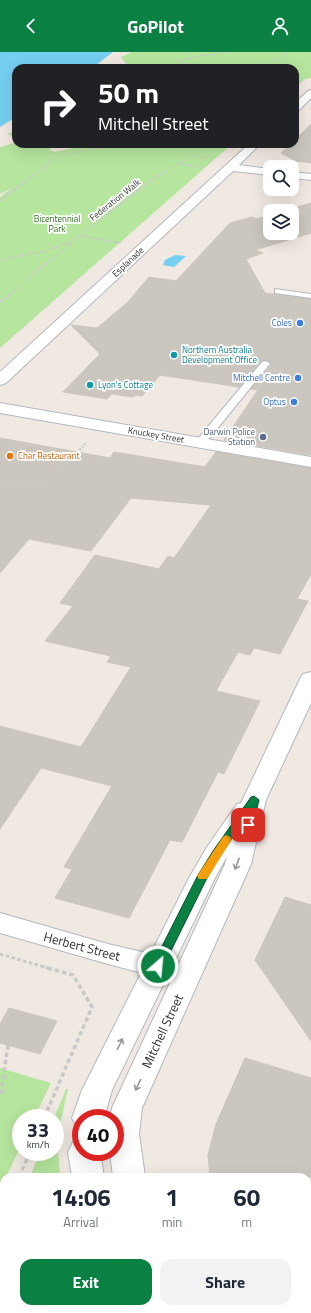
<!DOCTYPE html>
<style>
body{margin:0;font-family:"Titillium Web",sans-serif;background:#f2f2f3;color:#1f2937;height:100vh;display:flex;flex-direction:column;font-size:15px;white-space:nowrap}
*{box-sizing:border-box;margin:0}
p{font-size:13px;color:#747a83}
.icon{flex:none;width:22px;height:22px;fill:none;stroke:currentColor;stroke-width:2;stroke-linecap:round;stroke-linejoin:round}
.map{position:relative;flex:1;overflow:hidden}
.side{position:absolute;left:0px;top:1121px;width:311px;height:140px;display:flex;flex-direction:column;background:#fff;border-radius:12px 12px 0 0;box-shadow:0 4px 16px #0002}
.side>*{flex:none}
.top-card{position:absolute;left:12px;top:12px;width:287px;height:84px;border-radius:12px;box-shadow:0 4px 16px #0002;background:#202124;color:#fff;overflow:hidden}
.fabs{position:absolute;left:263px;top:108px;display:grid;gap:8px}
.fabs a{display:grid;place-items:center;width:36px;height:36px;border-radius:8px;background:#fff;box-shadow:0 4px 16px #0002;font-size:20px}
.speed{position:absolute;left:12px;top:1057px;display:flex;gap:8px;font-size:20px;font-weight:700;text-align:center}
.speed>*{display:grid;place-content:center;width:52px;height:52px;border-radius:50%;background:#fff;box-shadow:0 4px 16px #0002;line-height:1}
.speed small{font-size:10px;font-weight:400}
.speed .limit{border:6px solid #d22;background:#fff;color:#111}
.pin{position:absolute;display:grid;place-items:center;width:34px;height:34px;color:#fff;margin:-17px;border-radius:8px;box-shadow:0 2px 6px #0006}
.me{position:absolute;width:44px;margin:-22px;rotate:27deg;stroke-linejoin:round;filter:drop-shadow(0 0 3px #0008)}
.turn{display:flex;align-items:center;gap:14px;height:84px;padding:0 20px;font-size:18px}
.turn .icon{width:52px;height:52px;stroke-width:2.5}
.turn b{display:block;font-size:28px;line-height:34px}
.eta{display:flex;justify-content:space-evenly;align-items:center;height:68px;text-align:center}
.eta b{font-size:24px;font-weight:700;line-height:28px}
.primary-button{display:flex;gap:8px;margin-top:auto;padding:8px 20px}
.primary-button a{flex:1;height:46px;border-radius:12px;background:#0b8043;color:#fff;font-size:16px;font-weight:700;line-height:46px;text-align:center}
.primary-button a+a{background:#f2f2f3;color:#1f2937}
header{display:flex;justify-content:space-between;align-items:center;height:52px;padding:0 20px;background:#0b8043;color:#fff;font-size:18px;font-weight:700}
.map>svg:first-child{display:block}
.green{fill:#b6e59e}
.water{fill:#75cff0}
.building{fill:#cbc7bf;stroke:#cbc5ba}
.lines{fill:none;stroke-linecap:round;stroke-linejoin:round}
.service-casing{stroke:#b4b7c1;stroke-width:2}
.minor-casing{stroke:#b4b7c1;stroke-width:2}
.tertiary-casing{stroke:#b4b7c1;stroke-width:2}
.path-far4{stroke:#c9c9c9;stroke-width:1;stroke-dasharray:1.5 1;stroke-linecap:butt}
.path-far3{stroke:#c9c9c9;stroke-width:1.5;stroke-dasharray:1.5 1;stroke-linecap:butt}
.path-far2{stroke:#c9c9c9;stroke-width:2;stroke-dasharray:2 1.5;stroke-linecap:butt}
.path-far1{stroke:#c9c9c9;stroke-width:3;stroke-dasharray:3.5 2.5;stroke-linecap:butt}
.path{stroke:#c9c9c9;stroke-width:3.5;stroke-dasharray:4.5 3;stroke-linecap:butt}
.service{fill:#fff;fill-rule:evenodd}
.minor{fill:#fff;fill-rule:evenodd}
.tertiary{fill:#fff;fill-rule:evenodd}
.oneway{stroke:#969696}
.route{fill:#0b8043;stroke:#07532c}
.slow{fill:#f59e0b}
.shop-dot{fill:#3f7fe0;stroke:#fff;stroke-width:1.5}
.culture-dot{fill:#0f9aa8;stroke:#fff;stroke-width:1.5}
.service-dot{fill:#5c6f8a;stroke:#fff;stroke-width:1.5}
.food-dot{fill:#e8710a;stroke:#fff;stroke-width:1.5}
.labels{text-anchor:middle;stroke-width:3.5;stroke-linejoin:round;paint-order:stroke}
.far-street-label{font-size:9px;fill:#2e2e2e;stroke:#fff}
.far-park-label{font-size:9px;fill:#2c6e1b;stroke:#fff}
.far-shop-label{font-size:9px;fill:#366cbe;stroke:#fff;text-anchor:end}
.far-culture-label{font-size:9px;fill:#0d838f;stroke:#fff;text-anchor:start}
.far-service-label{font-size:9px;fill:#4e5e75;stroke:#fff;text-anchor:end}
.far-food-label{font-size:9px;fill:#c56008;stroke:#fff;text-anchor:start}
.near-street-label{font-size:13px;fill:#2e2e2e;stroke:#fff}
</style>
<header><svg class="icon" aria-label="back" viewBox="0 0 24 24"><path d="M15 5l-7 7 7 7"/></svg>GoPilot<svg class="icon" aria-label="person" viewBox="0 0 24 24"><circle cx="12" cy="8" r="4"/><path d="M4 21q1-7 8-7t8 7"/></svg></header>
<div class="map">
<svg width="311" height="1261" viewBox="0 0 311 1261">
<rect width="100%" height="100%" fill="#efe9e1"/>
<!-- green -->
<path class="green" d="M132,0H311V26L305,27L295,36V16H131L132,15L126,12L121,5Z
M16,78V92H60L53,94L50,98L55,100L81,94L101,92H232L0,296V145L12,136L0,142V95L15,91V85L7,82Z
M0,1016L51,1031L34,1066H21V1094L6,1125H4V1130L0,1138Z
M66,1037H68L57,1086L60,1125H30L40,1100H55L54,1066Z
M14,1257H144L147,1261H9Z"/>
<!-- water -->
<path class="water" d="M0,0H113L92,16H16V65L0,75Z
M175,203L186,204L174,215L163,213L165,208Z"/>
<!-- building -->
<path class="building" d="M311,72V111L296,109L281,101L291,92H295V88Z
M311,151V181L255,198L263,201L246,207L265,241L311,247V403L224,388L258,338L251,337L271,313L269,309L265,308L261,309L239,335L160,323L142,344L136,343L133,345L112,342L107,347L63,340L100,302L71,273L97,276L128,250L149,225L176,229L230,171L252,165L257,167L270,163V181H292V159H284Z
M0,386L110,406L114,400L205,415L216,400L311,416V522L297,547L308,549L280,602L254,596L250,603L238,600L216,639L260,649L224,722L218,720L182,790L170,788L129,866L55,846L72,817L64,815L112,734L41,716L0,777V674L81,695L131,615L107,610L111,604L45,589L73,554L60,551L95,503L159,517L168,504L174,506L211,453L131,446L91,499L29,487L0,521Z
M285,845L311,853V989L255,908Z
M9,956L57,969L40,1002L0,991V972Z
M245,1006L311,1026V1125H210L208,1103L216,1072Z"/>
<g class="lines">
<!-- service casing -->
<g class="service-casing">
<path id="service" d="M275,237L311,242V246L275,241Z
M265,309L268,310L270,312L268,314L204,393H196L195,391L196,389L262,310Z"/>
</g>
<!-- minor casing -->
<g class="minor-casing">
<path id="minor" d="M311,38V46L299,58L295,59V51L308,39Z
M249,92H260L239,113L270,117V123L233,119L6,331L0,333V320Z
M292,120L311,122V128L292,126Z
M0,351L311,405V415L0,361Z
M0,861L108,892L168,906L172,914L168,922L158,925L108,912L0,881Z"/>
</g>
<!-- tertiary casing -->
<g class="tertiary-casing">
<path id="tertiary" d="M311,620V651L266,748L251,812L142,1056L139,1082L145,1125H113L110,1100H115V1066H110L112,1056L225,812L227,804L215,826L112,1038L104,1066H81V1077L77,1075L72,1066L82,1038L189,826L207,795L237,752L241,751L300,627L303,622Z
M81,1087V1100H100L104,1125H72L68,1100L73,1090Z
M162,1257H202L204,1261H164Z
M211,1257H252L254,1261H213Z"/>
</g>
<!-- path-far4 -->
<path class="path-far4" d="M210,16L181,11L178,9L199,4L232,0
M257,16L275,9L288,0
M274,96L278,92
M192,104L211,106
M50,110L65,102L123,92
M181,110C190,105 194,99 202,92"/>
<!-- path-far3 -->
<path class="path-far3" d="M180,112L202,116
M0,149L51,109
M81,184L121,191
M0,208L45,199L71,190
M2,249L73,189L157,124L183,109"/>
<!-- path-far2 -->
<path class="path-far2" d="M0,250L3,248
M0,428L29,434L48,431L87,390"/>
<!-- path-far1 -->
<path class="path-far1" d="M0,902L48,916"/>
<!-- path -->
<path class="path" d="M1,1042L8,993
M44,1066L92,955L73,923L44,915
M19,1125L30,1100
M0,1169L4,1160
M0,1177L4,1186
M52,1257L62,1261"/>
<!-- service -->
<use href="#service" class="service"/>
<!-- minor -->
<use href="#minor" class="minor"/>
<!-- tertiary -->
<use href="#tertiary" class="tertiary"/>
</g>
<!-- one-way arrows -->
<defs><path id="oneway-shaft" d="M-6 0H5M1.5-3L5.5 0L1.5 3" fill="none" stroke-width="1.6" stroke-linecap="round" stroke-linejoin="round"/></defs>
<g class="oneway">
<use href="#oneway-shaft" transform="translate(237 812) rotate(110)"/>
<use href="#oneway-shaft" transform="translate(120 992) rotate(-64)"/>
<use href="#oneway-shaft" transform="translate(138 1033) rotate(115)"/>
</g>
<!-- route -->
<path class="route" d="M254,744L259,748L253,773L251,776H244L243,771L220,804L207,826L162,917L158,918L154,917L152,914L198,823L213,799L251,745Z"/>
<!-- slow -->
<path class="slow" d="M226,783L230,785L232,787L207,827H199L197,824L223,785Z"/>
<!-- markers -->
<g class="shop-dot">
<circle cx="300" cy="271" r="4"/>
<circle cx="298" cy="326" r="4"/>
<circle cx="294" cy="350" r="4"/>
</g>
<g class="culture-dot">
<circle cx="174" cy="303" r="4"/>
<circle cx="90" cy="333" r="4"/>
</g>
<circle class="service-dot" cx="263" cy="385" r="4"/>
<circle class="food-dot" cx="10" cy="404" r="4"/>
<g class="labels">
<!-- far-street labels -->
<g class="far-street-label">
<text transform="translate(115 148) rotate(-38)" y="3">Federation Walk</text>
<text transform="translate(128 210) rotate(-43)" y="3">Esplanade</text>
<text transform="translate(156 383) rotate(10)" y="3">Knuckey Street</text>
</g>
<!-- far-park labels -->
<g class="far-park-label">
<text x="57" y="170">Bicentennial<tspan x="57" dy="10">Park</tspan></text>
</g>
<!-- far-shop labels -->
<g class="far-shop-label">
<text x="292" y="274">Coles</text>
<text x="290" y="329">Mitchell Centre</text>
<text x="286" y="353">Optus</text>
</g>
<!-- far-culture labels -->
<g class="far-culture-label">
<text x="182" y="301">Northern Australia<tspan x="182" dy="10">Development Office</tspan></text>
<text x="98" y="336">Lyon's Cottage</text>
</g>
<!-- far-service labels -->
<g class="far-service-label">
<text x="255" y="383">Darwin Police<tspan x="255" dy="10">Station</tspan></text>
</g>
<!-- far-food labels -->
<g class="far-food-label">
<text x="18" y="407">Char Restaurant</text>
</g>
<!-- near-street labels -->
<g class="near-street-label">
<text transform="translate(82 894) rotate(15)" y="5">Herbert Street</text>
<text transform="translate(162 979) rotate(-65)" y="5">Mitchell Street</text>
</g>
</g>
</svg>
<div class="fabs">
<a><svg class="icon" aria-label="search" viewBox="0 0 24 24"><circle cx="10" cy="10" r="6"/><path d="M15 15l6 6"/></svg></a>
<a><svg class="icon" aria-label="layers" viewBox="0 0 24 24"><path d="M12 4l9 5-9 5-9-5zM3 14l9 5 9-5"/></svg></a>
</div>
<div class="speed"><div>33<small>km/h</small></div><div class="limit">40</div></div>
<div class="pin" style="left:248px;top:773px;background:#d93025"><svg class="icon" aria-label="arrive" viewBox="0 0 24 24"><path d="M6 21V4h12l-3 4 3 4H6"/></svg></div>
<svg class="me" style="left:158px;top:914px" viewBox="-20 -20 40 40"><circle r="17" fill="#0b8043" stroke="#fff" stroke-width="3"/><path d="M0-11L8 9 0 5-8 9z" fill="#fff"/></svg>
<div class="top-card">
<div class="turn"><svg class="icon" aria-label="right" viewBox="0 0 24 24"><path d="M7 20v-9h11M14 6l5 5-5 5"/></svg><div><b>50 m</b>Mitchell Street</div></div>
</div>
<section class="side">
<div class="eta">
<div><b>14:06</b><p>Arrival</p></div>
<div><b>1</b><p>min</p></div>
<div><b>60</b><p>m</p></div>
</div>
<div class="primary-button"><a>Exit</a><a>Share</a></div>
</section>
</div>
